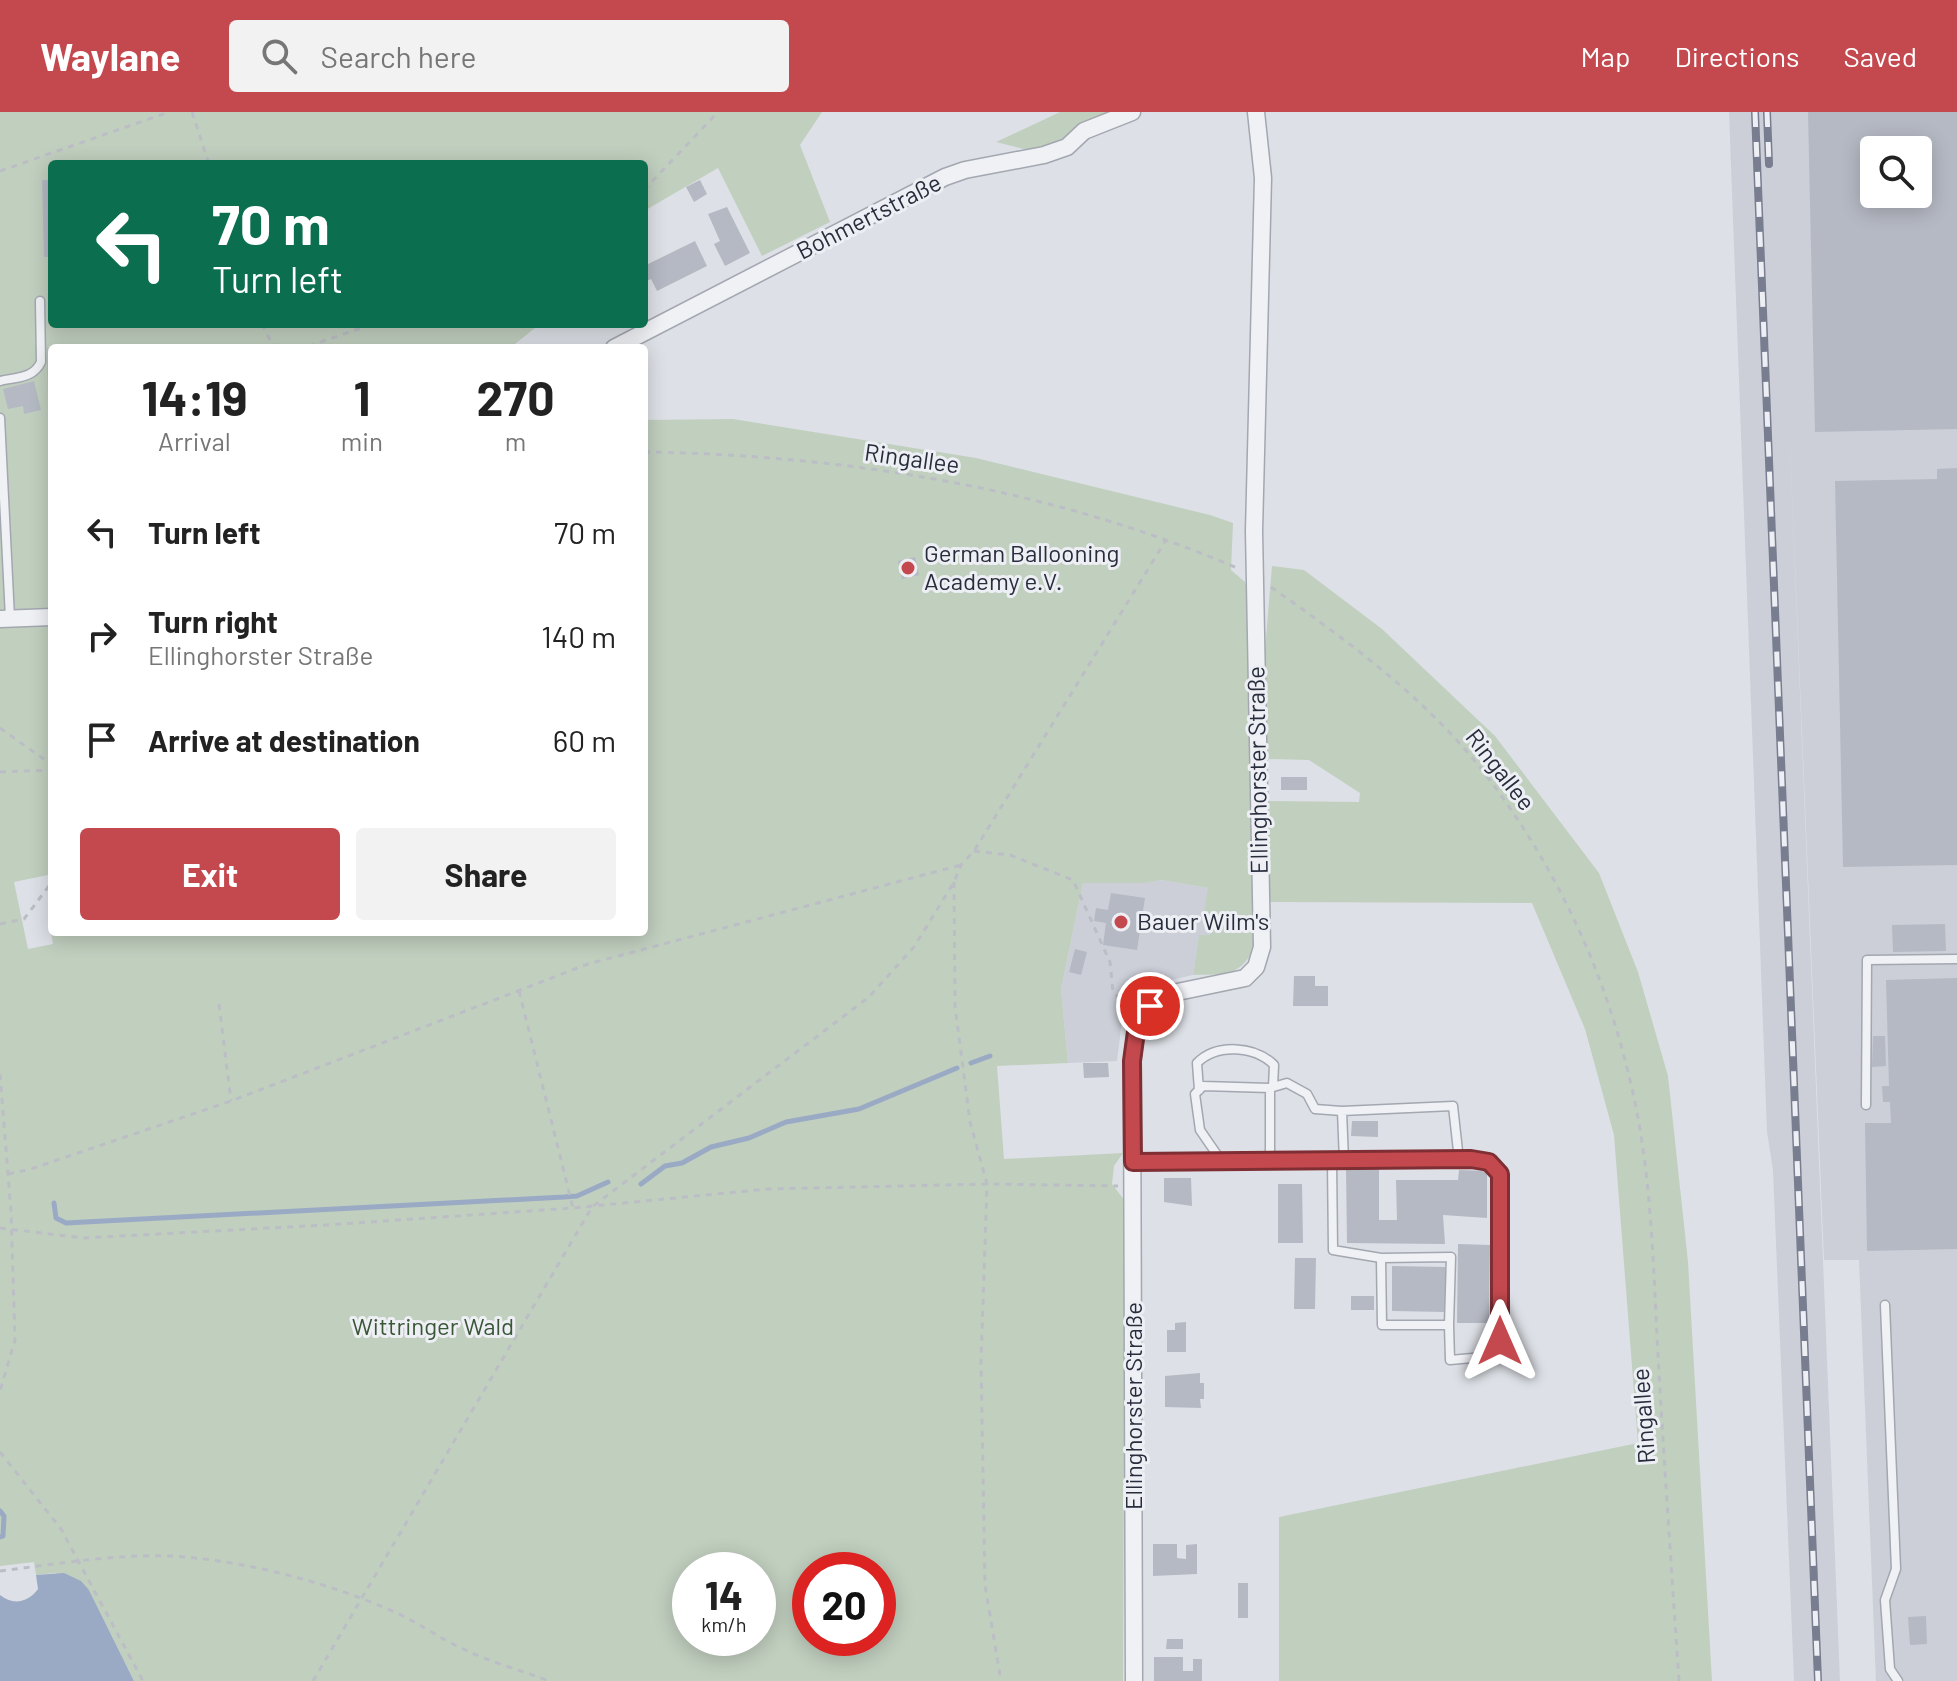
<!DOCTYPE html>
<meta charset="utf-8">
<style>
body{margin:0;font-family:Barlow,sans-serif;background:#f2f2f2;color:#222;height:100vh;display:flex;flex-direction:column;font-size:30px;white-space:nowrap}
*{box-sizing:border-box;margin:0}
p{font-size:26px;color:#767676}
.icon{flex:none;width:44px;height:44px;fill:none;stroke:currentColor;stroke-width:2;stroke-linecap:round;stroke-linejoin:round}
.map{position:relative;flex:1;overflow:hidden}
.panel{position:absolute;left:48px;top:232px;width:600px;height:592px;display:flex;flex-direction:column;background:#fff;border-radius:8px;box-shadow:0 4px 20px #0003}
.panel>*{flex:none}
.hud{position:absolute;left:48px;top:48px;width:600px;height:168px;border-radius:8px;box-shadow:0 4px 20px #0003;background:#0b6e4f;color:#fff;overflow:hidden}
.fabs{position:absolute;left:1860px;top:24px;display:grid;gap:16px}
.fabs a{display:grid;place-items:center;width:72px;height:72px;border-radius:8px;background:#fff;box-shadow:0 4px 20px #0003;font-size:40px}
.speed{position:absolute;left:672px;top:1440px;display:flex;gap:16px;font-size:40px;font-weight:700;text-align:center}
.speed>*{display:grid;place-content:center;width:104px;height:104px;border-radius:50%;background:#fff;box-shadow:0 4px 20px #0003;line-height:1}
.speed small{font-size:20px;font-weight:400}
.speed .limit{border:12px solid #d22;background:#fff;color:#111}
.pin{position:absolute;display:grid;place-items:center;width:68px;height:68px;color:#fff;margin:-34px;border:4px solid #fff;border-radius:50%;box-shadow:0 2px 8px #0007}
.me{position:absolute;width:88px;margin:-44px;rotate:0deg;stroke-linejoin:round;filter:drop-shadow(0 0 6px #0008)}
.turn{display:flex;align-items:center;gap:28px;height:168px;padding:0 32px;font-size:36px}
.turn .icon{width:104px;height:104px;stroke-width:2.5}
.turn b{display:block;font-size:56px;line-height:68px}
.eta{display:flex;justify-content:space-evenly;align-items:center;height:136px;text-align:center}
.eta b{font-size:48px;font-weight:700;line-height:56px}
.cta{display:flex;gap:16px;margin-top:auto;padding:16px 32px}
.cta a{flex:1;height:92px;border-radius:8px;background:#c4494e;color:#fff;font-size:32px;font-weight:700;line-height:92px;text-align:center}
.cta a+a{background:#f2f2f2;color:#222}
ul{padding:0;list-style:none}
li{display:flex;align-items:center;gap:24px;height:104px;padding:0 32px}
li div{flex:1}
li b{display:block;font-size:30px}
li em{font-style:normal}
header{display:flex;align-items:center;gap:48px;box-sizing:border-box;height:112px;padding:0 40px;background:#c4494e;color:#fff}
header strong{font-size:38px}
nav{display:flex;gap:44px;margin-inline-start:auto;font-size:28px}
.search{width:560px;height:72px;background:#f2f2f2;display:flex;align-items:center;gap:20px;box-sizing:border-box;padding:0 28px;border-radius:8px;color:#767676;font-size:30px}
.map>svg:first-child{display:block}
.built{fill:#cccfd8;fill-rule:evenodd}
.green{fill:#c1cfbf;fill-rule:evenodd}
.water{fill:#9aaac4}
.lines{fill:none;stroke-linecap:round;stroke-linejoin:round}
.stream{stroke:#9aaac4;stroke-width:5}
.building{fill:#b5b9c3;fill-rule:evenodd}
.lane-casing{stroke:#a3a7b0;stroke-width:11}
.street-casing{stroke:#a3a7b0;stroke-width:19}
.path{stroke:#bcbec5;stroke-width:3;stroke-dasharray:6 6;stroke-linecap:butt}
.lane{stroke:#f0f1f5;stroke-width:8}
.street{stroke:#f0f1f5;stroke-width:16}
.rail-casing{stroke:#787e8f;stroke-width:8}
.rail{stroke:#edeff4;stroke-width:5;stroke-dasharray:15;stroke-linecap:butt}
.route-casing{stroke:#7f2f33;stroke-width:20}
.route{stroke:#c4494e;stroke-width:14}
.poi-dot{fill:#c4494e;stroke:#edeff4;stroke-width:3}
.labels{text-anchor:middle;stroke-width:6;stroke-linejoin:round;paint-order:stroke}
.street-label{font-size:24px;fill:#282d3c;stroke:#edeff4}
.poi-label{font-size:24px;fill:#282d3c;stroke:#edeff4;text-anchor:start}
.park-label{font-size:24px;fill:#395636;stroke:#edeff4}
</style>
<header>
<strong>Waylane</strong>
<div class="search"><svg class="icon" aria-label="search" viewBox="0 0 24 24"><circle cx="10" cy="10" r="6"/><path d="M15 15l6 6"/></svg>Search here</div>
<nav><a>Map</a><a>Directions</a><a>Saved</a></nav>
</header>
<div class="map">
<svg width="1957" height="1569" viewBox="0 0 1957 1569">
<rect width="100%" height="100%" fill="#dde0e6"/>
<!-- built -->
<path class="built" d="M1729,0H1957V1569H1876L1859,1148H1824L1788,284L1840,1569H1794L1773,1058L1767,1020ZM1874,38H1918V82H1874Z
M1161,768L1208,776L1216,802L1212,820L1209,823L1199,824L1193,863L1171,868L1156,877L1140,890L1132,903L1123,901L1117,949L1068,951L1061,877L1083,771H1144Z"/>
<!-- green -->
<path class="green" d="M0,0H822L800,33L830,110L762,144L718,56L644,99V52H52V212H534L535,216L510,236H52V784L48,763L14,770L28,837L53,832L48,804L52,803V820H644V308L733,307L976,346L1210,403L1233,411L1231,458L1245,470L1247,478L1254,836C1240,866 1222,862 1193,863L1199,823H1209L1212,820L1216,803L1204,801L1208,776L1161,768L1145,771H1083L1061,877L1068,951L997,954L1004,1047L1123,1041L1114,1054L1112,1072L1125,1089L1123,1569H134L89,1478L55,1461L36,1463L34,1450L0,1454ZM690,1458H758V1526H690ZM810,1458H878V1526H810Z
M1060,0H1121L1043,42L996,30Z
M1272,454L1304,458L1382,517L1495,624L1599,761L1638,860L1668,964L1688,1150L1712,1569H1279V1405L1638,1331L1614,1023L1585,917L1532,791L1269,790L1267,689L1359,690L1360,681L1309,648L1266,647L1263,562Z"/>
<!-- water -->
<path class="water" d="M64,1461L81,1469L89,1478L134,1569H0V1483C13,1494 29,1490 38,1477L36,1463Z"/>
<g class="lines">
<!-- stream -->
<path class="stream" d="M971,951L990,944
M641,1072L665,1054L682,1051L711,1035L749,1026L786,1010L859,997L957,956
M54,1091L56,1106L66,1111L564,1085L577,1084L608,1070
M0,1399L4,1404L3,1424L0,1425"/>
</g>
<!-- building -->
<path class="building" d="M1808,0H1957V317L1815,320ZM1874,38H1918V82H1874Z
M42,68H52V145H44Z
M700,68L707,82L694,90L686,75Z
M727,95L750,141L725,154L714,132L720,129L708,102Z
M695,129L707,154L657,179L651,167L644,170V154Z
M47,236H52V289H48Z
M34,269L41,298L24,302L23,294L8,297L3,277Z
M1957,356V753L1843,755L1835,369L1937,367V357Z
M915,445L919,463L902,467L898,449Z
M1281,665H1307V678H1281Z
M1111,781L1145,786L1141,811L1147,812L1146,819H1140L1137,838L1103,833L1106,811L1094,809L1096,796L1108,798Z
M1945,812L1946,839L1893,840L1892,813Z
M1075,837L1087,840L1081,863L1069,860Z
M1294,864H1315V874H1328V894H1293Z
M1957,866V1137L1867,1139L1865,1011H1891L1890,990H1883L1882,974H1889L1886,868Z
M1873,924H1885L1886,954L1872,955Z
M1083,951H1108L1109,965L1084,966Z
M1352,1009H1378V1025L1351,1024Z
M1346,1056H1379V1108H1397L1396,1068H1458L1459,1058L1487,1059V1106L1443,1103L1445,1132L1347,1131Z
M1164,1066H1191L1192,1094L1164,1090Z
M1278,1072H1302L1303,1131H1278Z
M1458,1132L1490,1133L1489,1211H1457Z
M1295,1146H1316L1315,1197H1294Z
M1392,1154L1445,1155V1200L1392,1199Z
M1351,1184H1374V1198H1351Z
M1186,1210V1240H1167V1218H1175V1211Z
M1200,1261V1271H1204V1287H1200L1201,1296L1165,1295V1264Z
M1153,1432H1177V1446L1186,1447V1433L1197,1432V1462L1153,1464Z
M1238,1471H1248V1506H1238Z
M1926,1504L1927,1532L1910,1533L1908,1505Z
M1167,1527H1183V1537H1166Z
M1154,1545H1183V1559H1193V1547H1202V1569H1154Z"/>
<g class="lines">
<!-- lane casing -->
<g class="lane-casing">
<path id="lane" d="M0,269C16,265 33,267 41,250L40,189
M0,306L10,506
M1199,978L1197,951C1217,931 1255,934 1274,953L1273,975
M1866,993L1867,848L1957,847
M1270,1049V976L1287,971L1307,982L1315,997L1342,999
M1344,1049L1342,999L1453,994L1459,1048
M1133,1050L1471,1047L1489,1050L1500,1062V1229L1495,1241L1484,1245L1450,1248L1449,1213H1382L1381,1146L1333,1138L1332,1049
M1222,1050L1200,1018L1195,982L1203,974L1270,976
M1381,1146L1451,1145L1449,1213
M1885,1193L1896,1457L1885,1488L1890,1557L1898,1569"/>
</g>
<!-- street casing -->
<g class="street-casing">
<path id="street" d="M614,236L945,65L965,58L1044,43L1067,35L1084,19L1132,0
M0,507L52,505
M1134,1569L1132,949L1138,905L1163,883L1245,866L1256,855L1262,835L1254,419L1263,66L1256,0"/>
</g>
<!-- path -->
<path class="path" d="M192,0L209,52
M0,59L169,0
M644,78L718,0
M262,212L274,236
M273,233L306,235L373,212
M644,340C845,343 1051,376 1237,456
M1271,475C1352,532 1433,591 1492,671C1556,757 1603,856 1628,960C1653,1057 1653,1161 1659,1261C1665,1364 1672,1466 1679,1569
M0,616L52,653
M0,660L52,658
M974,739L1010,743L1073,768L1110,850L1113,880L1127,894
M954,770L955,894L970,1010L987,1072L981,1250L985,1473L1001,1569
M0,812L24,807L52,770
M519,879L573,1096
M219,892L231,989
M0,962L11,1100L15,1228L0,1279
M8,1062L31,1057L231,989L588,852L961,753
M0,1116L83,1126L326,1113L573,1096L767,1077L987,1072L1118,1074
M0,1340L61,1417L143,1569
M0,1459C56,1452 114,1442 170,1444C245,1448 331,1471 399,1502C418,1511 435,1523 453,1532C483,1548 517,1557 549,1569
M313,1569L592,1095L869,885L914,835L954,770L961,753L974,739L1166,428"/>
<!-- lane -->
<use href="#lane" class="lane"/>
<!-- street -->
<use href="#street" class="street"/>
<!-- rail casing -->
<g class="rail-casing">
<path id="rail" d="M1755,0L1818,1569
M1767,0L1769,52"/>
</g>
<!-- rail -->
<use href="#rail" class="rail"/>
</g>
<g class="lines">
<!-- route casing -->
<g class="route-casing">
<path id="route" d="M1150,894L1138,905L1132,949L1133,1050L1471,1047L1489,1050L1500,1062V1229"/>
</g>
<!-- route -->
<use href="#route" class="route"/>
</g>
<!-- markers -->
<g class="poi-dot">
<circle cx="908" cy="456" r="8"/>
<circle cx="1121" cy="810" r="8"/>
</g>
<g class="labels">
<!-- street labels -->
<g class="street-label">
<text transform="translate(869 105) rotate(-27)" y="8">Bohmertstraße</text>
<text transform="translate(912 347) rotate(8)" y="8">Ringallee</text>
<text transform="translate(1258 658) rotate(-91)" y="8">Ellinghorster Straße</text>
<text transform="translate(1500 658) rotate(52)" y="8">Ringallee</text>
<text transform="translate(1134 1294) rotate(-90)" y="8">Ellinghorster Straße</text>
<text transform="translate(1644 1304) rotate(-94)" y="8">Ringallee</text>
</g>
<!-- poi labels -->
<g class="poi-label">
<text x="924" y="450">German Ballooning<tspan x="924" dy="28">Academy e.V.</tspan></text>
<text x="1137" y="818">Bauer Wilm's</text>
</g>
<!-- park labels -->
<g class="park-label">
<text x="433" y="1223">Wittringer Wald</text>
</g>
</g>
</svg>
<div class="fabs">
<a><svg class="icon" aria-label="search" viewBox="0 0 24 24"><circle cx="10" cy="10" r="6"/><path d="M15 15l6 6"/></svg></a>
</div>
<div class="speed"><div>14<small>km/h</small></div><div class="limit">20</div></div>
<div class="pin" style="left:1150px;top:894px;background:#d93025"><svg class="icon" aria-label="arrive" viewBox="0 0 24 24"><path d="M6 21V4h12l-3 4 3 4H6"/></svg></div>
<svg class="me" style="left:1500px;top:1229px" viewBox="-20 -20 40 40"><path d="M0-17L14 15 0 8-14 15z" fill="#c4494e" stroke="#fff" stroke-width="4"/></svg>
<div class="hud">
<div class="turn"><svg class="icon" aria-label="left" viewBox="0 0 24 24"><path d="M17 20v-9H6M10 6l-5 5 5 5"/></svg><div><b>70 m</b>Turn left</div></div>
</div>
<section class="panel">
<div class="eta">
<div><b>14:19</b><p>Arrival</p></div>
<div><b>1</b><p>min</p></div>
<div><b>270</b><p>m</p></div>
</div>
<ul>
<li><svg class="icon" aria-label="left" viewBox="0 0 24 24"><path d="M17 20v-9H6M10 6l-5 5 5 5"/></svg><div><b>Turn left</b></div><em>70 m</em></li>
<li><svg class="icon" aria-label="right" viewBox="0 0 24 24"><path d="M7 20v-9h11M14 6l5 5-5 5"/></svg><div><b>Turn right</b><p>Ellinghorster Straße</p></div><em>140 m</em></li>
<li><svg class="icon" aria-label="arrive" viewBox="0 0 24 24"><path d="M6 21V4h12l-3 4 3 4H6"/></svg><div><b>Arrive at destination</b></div><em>60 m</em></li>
</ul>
<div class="cta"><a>Exit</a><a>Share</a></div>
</section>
</div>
